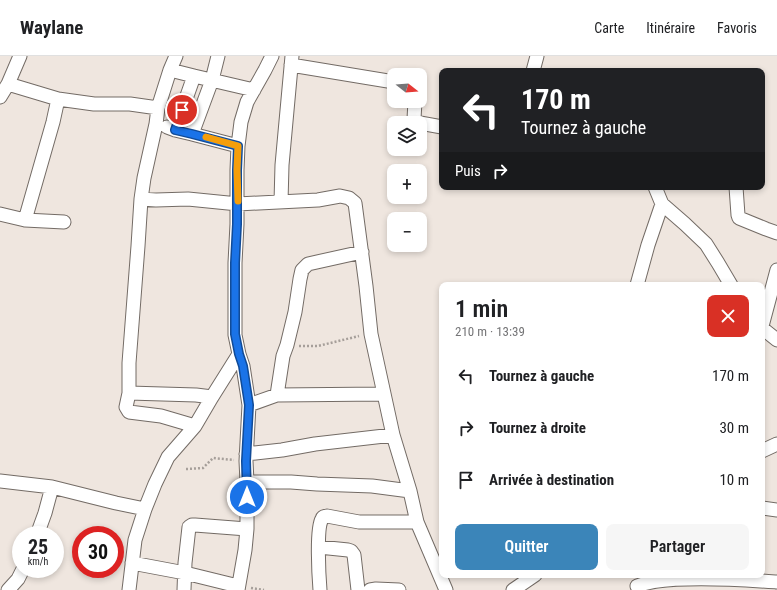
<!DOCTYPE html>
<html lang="fr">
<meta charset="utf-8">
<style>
body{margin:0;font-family:"Roboto Condensed",sans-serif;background:#f6f6f6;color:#202124;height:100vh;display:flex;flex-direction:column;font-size:15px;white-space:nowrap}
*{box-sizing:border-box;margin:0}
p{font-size:13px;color:#757577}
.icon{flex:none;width:22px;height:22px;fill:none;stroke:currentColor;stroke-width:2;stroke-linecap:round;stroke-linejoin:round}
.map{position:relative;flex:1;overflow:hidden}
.drawer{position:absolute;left:439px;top:226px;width:326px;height:296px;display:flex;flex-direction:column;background:#fff;border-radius:8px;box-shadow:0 2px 6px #0003}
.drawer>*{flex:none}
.banner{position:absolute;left:439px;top:12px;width:326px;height:122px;border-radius:8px;box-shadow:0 2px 6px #0003;background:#202124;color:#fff;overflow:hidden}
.needle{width:26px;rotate:107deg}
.buttons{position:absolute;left:387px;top:12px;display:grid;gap:8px}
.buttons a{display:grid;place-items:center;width:40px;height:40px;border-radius:8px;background:#fff;box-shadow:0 2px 6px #0003;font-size:20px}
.speed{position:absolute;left:12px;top:470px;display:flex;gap:8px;font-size:20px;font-weight:700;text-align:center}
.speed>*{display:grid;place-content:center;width:52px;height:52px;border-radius:50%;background:#fff;box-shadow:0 2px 6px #0003;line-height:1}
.speed small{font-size:10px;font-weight:400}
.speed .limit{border:6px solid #d22;background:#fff;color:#111}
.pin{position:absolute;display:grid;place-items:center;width:34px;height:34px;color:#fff;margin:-17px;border:2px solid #fff;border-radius:50%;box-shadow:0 1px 4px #0007}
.me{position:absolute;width:44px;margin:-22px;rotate:0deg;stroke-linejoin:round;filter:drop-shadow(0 0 3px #0008)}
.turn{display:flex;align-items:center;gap:14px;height:84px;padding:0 16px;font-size:18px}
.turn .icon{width:52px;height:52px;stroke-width:2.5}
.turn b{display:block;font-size:28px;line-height:34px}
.then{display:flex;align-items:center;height:38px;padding:0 16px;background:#0003;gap:8px;font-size:15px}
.round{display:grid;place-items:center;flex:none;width:42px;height:42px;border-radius:8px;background:#f6f6f6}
.headline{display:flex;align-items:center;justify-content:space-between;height:68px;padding:0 16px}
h1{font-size:24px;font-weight:600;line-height:30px}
.action{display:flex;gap:8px;margin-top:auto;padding:8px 16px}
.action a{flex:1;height:46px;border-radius:8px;background:#3b85b9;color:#fff;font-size:16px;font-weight:600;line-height:46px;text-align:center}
.action a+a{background:#f6f6f6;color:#202124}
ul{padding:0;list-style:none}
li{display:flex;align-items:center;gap:12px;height:52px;padding:0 16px}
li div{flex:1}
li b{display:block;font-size:15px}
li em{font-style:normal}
header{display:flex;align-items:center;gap:24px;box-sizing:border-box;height:56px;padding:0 20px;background:#fff;border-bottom:1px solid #e0e0e0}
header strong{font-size:19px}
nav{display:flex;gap:22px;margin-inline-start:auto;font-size:14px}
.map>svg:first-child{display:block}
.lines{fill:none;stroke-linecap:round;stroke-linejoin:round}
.minor-casing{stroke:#736b65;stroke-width:15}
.path{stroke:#a69f9a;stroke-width:2.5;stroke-dasharray:2 2;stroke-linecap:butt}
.minor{stroke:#fff;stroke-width:13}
.route-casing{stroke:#114b97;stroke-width:10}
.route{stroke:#1a73e8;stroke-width:7}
.slow{stroke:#f59e0b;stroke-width:7}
</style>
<header>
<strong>Waylane</strong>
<nav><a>Carte</a><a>Itinéraire</a><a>Favoris</a></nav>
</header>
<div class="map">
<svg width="777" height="534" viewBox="0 0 777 534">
<rect width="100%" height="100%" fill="#efe6df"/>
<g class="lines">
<!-- minor casing -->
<g class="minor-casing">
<path id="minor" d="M176,0L170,14L158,52L156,68L144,122L141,143L138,190L129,307V337L126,351L129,356L161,360L195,370
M291,9L394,26
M170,14L194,20
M533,15L537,0
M8,28L58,43L94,48H130L158,52
M0,41L8,28L20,0
M415,45L414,63L418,67
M420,67L442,71
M167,71L175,74L192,78L238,90
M175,74L194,20L254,34
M192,78L212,24L218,0
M655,131L662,148L685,168L706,188L718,207L731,229
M736,131L738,159L739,162L766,173L777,177
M141,143L156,144L188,143L238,148L318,144L340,140L349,142L355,147L366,230L371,278L393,379L410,435L417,466L446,534
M281,146L282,109L292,0
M0,158L25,164L64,166
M25,164L53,66L58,43
M637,229L648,189L662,148
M762,270L777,214
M762,272L777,284
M129,337L196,339L212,341
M277,339L283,300L287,289L295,256L300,223L302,214L308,208L362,196
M249,349L277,339L383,338
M762,395L777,388
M246,398L282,394L315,388L393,379
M0,425L52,431L116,447L145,453
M247,426H291L317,428L372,430L410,435
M762,452L777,454
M37,479L45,457L52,431
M319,491L348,494L351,495L354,499L358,534
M132,507L185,517L238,530
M637,530C653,524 671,523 688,523C718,522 747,524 777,526
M8,534L18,523L23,513
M129,534L135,484L145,453L155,428L168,401L195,370L212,341L239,298
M184,534L185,507L189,471L192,469H195L247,473
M238,534L245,494L247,473V426L246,405L249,349L243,310L239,298L235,279V207L237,168V114L238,90L241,66L247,46L265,14L272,0
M320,534C319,522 316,472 322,463C323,460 324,461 327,460L359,466H417
M370,534L376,533L399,534
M513,534L535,519"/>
</g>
<!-- path -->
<path class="path" d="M299,290H318L359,280
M186,413L203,412L213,402L234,404
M251,532L264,534"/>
<!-- minor -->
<use href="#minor" class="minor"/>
</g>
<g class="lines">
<!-- route casing -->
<g class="route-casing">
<path id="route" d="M182,54L175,74L192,78L238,90L237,114V168L235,207V278L239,298L243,310L249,349L246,405L247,441"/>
</g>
<!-- route -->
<use href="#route" class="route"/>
<!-- slow -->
<path class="slow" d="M206,81L238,90L237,114L238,145"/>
</g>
</svg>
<div class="buttons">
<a><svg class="needle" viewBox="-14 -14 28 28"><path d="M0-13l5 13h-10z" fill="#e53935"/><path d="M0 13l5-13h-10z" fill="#757577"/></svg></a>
<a><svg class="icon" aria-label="layers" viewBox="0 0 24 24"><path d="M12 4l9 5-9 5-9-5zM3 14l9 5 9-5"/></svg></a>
<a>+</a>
<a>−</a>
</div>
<div class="speed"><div>25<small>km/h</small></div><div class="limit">30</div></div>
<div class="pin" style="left:182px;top:54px;background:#d93025"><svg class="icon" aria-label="arrive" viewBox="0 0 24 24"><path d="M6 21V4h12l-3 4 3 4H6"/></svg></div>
<svg class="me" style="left:247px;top:441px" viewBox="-20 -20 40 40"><circle r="17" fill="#1a73e8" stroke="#fff" stroke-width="3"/><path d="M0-11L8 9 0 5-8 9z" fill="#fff"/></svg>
<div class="banner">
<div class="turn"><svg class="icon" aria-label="left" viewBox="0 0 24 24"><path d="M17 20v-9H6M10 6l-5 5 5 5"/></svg><div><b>170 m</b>Tournez à gauche</div></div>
<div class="then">Puis<svg class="icon" aria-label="right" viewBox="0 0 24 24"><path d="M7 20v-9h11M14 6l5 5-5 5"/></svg></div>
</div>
<section class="drawer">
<div class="headline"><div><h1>1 min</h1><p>210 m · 13:39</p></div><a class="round" style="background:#d93025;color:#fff"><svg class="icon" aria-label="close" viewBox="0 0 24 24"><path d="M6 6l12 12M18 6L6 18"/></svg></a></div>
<ul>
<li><svg class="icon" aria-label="left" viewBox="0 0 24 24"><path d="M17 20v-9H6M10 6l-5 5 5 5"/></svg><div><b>Tournez à gauche</b></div><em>170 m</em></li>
<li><svg class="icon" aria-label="right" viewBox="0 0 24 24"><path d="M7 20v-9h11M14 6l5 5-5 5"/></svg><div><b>Tournez à droite</b></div><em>30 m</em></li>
<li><svg class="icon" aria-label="arrive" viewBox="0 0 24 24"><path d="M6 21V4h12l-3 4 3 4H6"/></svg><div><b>Arrivée à destination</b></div><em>10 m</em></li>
</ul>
<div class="action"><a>Quitter</a><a>Partager</a></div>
</section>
</div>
